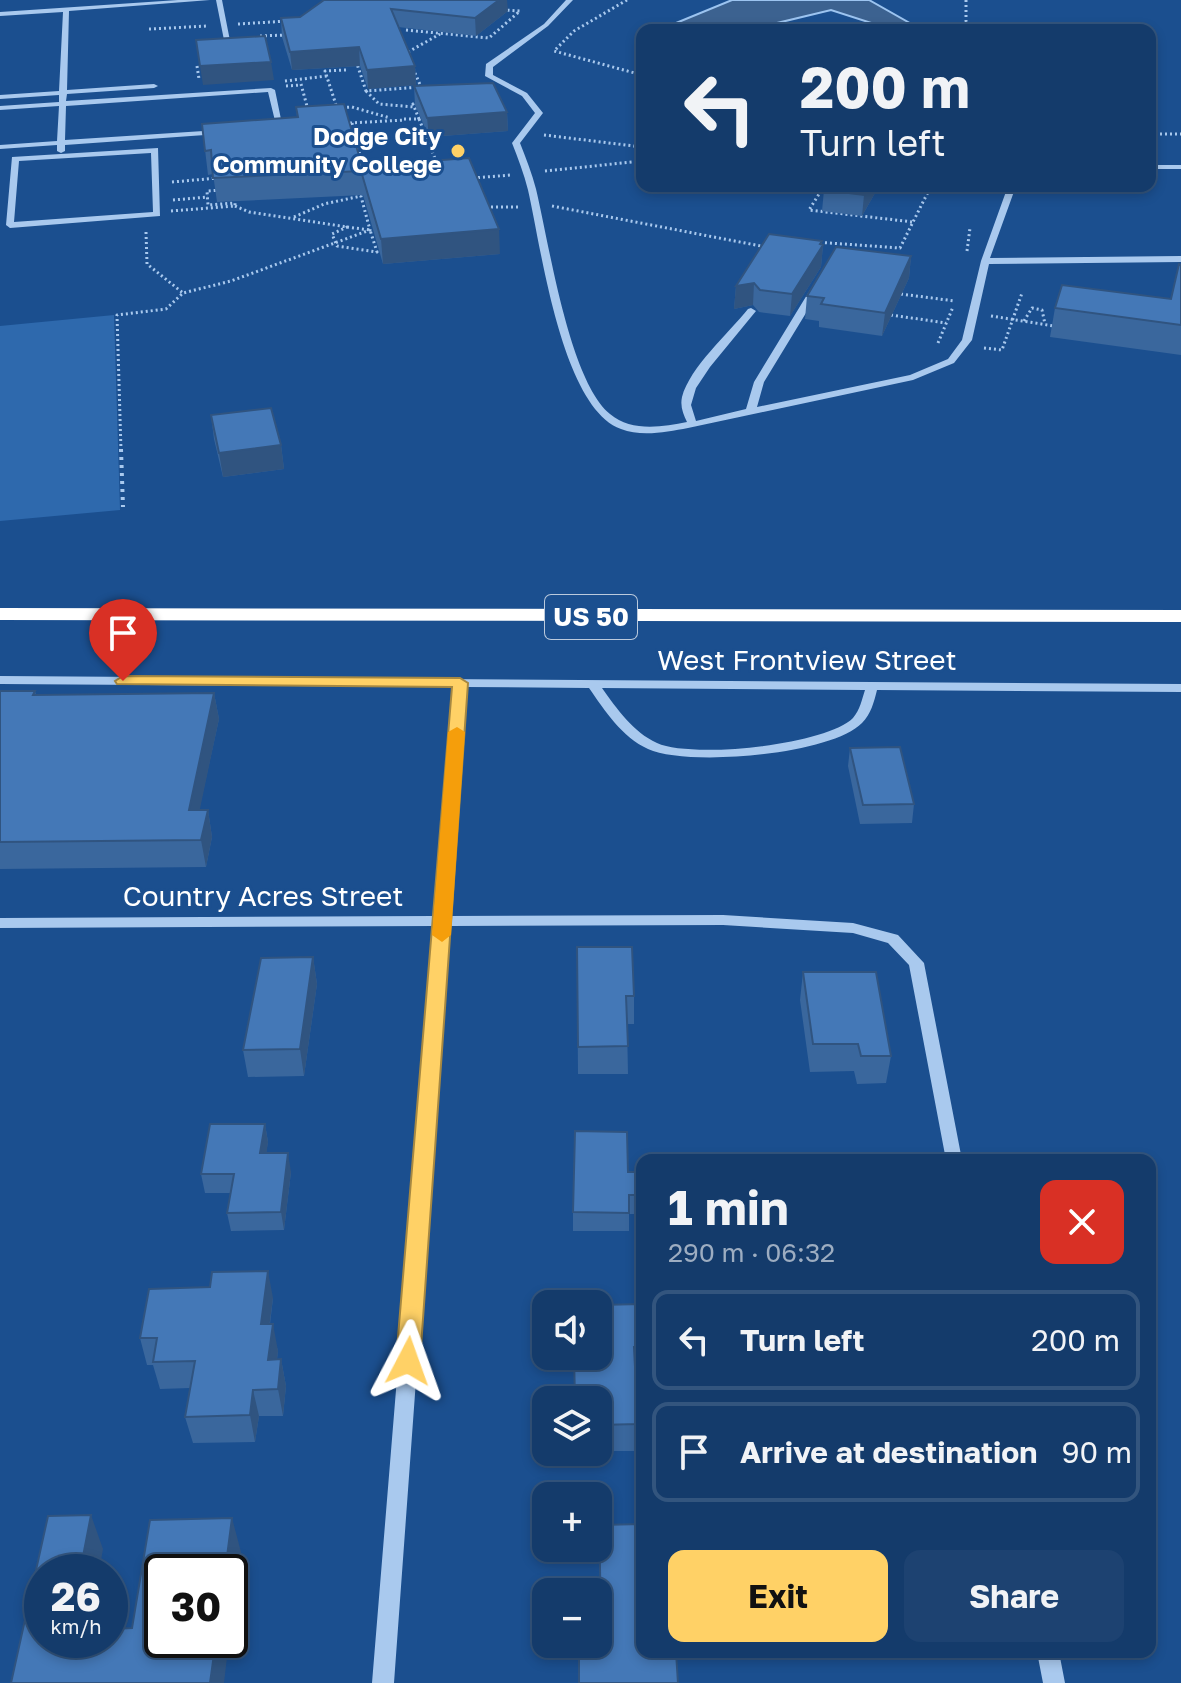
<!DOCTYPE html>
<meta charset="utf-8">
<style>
body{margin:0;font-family:"Golos Text",sans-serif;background:#1d4271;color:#f1f3f6;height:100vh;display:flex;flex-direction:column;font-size:30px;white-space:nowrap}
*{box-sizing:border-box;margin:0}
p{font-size:26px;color:#9dadc1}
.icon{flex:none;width:44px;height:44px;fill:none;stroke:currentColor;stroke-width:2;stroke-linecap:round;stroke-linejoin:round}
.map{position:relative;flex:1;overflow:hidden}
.sheet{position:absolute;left:636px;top:1154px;width:520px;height:504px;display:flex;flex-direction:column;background:#143b6b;border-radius:16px;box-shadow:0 4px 12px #0003,0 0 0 2px #33557e}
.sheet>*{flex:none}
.top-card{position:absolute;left:636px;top:24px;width:520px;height:168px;border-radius:16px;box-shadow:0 4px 12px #0003,0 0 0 2px #33557e;background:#143b6b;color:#f1f3f6;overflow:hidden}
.tools{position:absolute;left:532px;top:1290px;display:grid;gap:16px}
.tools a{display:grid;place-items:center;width:80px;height:80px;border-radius:16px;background:#143b6b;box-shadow:0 4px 12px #0003,0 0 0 2px #33557e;font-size:40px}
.speed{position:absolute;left:24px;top:1554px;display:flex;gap:16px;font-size:40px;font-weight:700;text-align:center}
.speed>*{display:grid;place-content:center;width:104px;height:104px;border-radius:50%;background:#143b6b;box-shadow:0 4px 12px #0003,0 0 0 2px #33557e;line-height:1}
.speed small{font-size:20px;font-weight:400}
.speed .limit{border:4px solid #111;border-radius:12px;background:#fff;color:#111}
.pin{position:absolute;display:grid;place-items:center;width:68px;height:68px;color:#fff;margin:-82px -34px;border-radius:50% 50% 50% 0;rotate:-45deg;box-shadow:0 0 8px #0007}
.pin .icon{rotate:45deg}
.me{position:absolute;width:88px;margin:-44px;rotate:4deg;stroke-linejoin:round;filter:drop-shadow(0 0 6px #0008)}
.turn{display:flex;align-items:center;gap:28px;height:168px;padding:0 32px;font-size:36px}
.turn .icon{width:104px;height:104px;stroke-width:2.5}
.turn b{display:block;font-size:56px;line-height:68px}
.round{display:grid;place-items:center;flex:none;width:84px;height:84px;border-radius:16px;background:#1d4271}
.head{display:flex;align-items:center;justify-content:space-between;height:136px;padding:0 32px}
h1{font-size:48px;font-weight:700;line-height:60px}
.button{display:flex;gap:16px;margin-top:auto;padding:16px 32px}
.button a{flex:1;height:92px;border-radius:16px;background:#ffd166;color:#111;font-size:32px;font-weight:700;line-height:92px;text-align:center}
.button a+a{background:#1d4271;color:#f1f3f6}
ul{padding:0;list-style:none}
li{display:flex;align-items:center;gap:24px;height:100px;margin:0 16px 12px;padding:0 16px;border:4px solid #33557e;border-radius:16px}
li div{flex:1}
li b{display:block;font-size:30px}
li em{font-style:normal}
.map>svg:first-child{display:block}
.green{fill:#2e69ad}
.water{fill:#3c6290;stroke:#9cc4f0;stroke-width:2}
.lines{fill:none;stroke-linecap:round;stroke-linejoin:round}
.path-far1{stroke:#a9c9ee;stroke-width:3;stroke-dasharray:2 3;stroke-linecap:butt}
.path{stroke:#a9c9ee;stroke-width:4;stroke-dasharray:3 5;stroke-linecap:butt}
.minor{fill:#a9c9ee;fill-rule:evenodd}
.highway{fill:#fff;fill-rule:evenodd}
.wall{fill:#3a679d}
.shaded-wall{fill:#305480}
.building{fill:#4478b7;stroke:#305480;stroke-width:2}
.route{fill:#ffd166;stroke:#a68842;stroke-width:2}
.slow{fill:#f59e0b}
.poi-dot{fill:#ffd166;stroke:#1b4f8f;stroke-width:3}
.labels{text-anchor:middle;stroke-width:6;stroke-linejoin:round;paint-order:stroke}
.far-poi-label{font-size:24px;font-weight:bold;fill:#fff;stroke:#1b4f8f;text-anchor:end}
.shield{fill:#1b4f8f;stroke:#bbcadd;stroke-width:2}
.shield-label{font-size:26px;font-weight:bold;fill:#fff}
.street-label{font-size:28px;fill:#fff;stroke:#1b4f8f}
</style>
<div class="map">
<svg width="1181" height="1683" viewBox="0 0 1181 1683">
<rect width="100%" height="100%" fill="#1b4f8f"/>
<!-- green -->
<path class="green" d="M114,315L120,510L0,521V326Z"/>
<!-- water -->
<path class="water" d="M732,0H869L922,30H893L831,10L748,30H659Z"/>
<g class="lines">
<!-- path-far1 -->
<path class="path-far1" d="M627,0L574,31L554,51L642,75
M966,0V21L971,30
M238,24L288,21
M149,29L208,26
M406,30L489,38L520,11L504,10
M795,30L824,27L855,30
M260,36L286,35
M408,57V52L440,34
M356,61L366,91L421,87L412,66
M197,66L199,79
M346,70L325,71L337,108L352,107L390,118
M285,81L327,76
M301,84L308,110
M286,86L301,85
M366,91L379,104L414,107
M404,119H419L413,104H421
M419,119L438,166
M350,123L405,120
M352,123L363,168L367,170
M1150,134H1181
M544,135L642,147
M545,171L642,161
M473,178L511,175
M172,182L218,178
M824,186L809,210L913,222
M173,200L208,197
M235,206L249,212L347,227
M552,206L766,247
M486,207H518
M171,211L235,206V203L208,205L207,191L221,190
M294,217L324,204L361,196
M347,227L370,230L377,252L337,246L332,234Z
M146,232L147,264L183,293
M815,242L900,248L931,186
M967,251L970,228
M901,294L955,301
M891,315L946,323
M991,316L1054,326
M1024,321L1032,308L1042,310L1045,324
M938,343L953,307
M984,348L1002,350L1022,293
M121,451L117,315L166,309L183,293L231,281L370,230L359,189"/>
<!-- path -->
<path class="path" d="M121,449L123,507"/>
<!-- minor -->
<path class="minor" d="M178,0H210L69,11L67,90L154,84L158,86L154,88L67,94L66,101L271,88L275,90L283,129L272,130L268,128L276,125L268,92L66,106L65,140L219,130L223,132L219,134L65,145V151L61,153L57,151V145L0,149V145L57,141L59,106L0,110V106L59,102V95L0,99V95L59,91L63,12L0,16V12Z
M216,0H222L232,51L226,50Z
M566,0H573L548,26L493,67V75L527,93L543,113L520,143C526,158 532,174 536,189C549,243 569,380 610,414C631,432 662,427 687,422C683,414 680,406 682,397C690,367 728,334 748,309L751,308L756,311L710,367L696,388L691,405L696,421L746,409L754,382L810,290L815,287L820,290L764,382L757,407L910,375L948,359L962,340L981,261L1008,186H1016L990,258L1181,256V262L989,264L972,340L954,363L913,380L688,428C667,432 641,437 621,429C561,407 541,246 528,190C524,174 518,158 512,143L535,113L522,96L485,76L486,64L544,24Z
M158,148L160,216L10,228L6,225L12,157ZM151,153L153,212L14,222L19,161Z
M1150,165H1181V169H1150Z
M0,676L1181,684V692L877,690C874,702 871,714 862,723C831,755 687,767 648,749C622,737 605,711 589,688L466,687L449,916L723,915L853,923L898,935L924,963L962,1160H946L909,965L888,943L853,933L723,925L449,926L394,1683H372L434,926L0,928V918L435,916L453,687L0,684ZM602,688L865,690C862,699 860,710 853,718C826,745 692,759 657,743C633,732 617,709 602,688Z
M1037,1652H1059L1065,1683H1043Z"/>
<!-- highway -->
<path class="highway" d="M0,608L1181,610V622L0,620Z"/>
</g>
<!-- wall -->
<path class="wall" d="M324,0L508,11L476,36L398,27L415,66L416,85L368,89L360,66L292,70L282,37L281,18L300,17Z
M414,86L507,112L508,131L429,137L415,105Z
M296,107L362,166L500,254L383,264L363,195L217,202L213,174L208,175L202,124L297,117Z
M826,186H879L862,216L822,211L824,190Z
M822,241L821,245H823L821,267L790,316L759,312L753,305L734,309L736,286Z
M911,256L909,278L882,336L819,327V321L805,319L807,296Z
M1181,265V355L1050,337L1055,308L1171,299Z
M211,415L281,445L284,469L223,477L214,439Z
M0,691H35L36,695L214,693L219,719L199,810H208L212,837L206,867L0,869Z
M850,748L914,804L912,823L860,824L848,766Z
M577,947L634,996V1024H627L628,1074H578Z
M313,957L317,984L304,1076L248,1077L243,1050Z
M803,972L891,1056L886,1083L857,1084L854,1071L810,1072L800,1000Z
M265,1124L268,1142L266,1153L291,1172L284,1230L231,1231L227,1213L230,1193H205L201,1174Z
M628,1172H640V1214H629V1231H573V1212Z
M273,1298L270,1324L278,1351L277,1359H281L286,1386L283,1416H259L255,1442L193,1443L185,1417L190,1388L160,1389L153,1365H147L140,1338Z
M642,1304V1374H635L638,1424L637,1451H598V1400Z"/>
<!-- shaded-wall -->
<path class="shaded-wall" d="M499,0H507L508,11L476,36L475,18Z
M359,47L360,66L292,70L290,52Z
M271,62L274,80L203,85L200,66Z
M415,66L416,85L368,89L367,70Z
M507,112L508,131L429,137L427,118Z
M869,186H879L862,216L864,195Z
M499,229L500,254L383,264L381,239Z
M822,241L821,248L823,245L821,267L790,316L792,294Z
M911,256L909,278L882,336L885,313Z
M754,283L753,305L734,309L736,286Z
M281,445L284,469L223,477L219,453Z
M214,693L219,719L194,837L189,810Z
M208,810L212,837L206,867L201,840Z
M313,957L317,984L304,1076L300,1049Z
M265,1124L268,1142L264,1172L260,1153Z
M288,1153L291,1172L284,1230L281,1212Z
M268,1271L273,1298L266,1351L261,1324Z
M273,1324L278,1351L274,1387L268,1360Z
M281,1359L286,1386L283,1416L278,1389Z
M253,1390L259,1416L255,1442L250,1415Z
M91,1515L103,1549L99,1572H80Z
M232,1518L241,1552L230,1636V1572H225Z
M216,1640H229L224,1683H210Z"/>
<!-- building -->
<path class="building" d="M324,0H499L475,18L391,9L415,66L367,70L359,47L290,52L281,18L300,17Z
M265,36L271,62L200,66L196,40Z
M493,83L507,112L427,118L414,86Z
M344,104L362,166L469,158L499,229L381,239L361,171L213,178L211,150L205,151L202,124L298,117L296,107Z
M826,186H869L864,195L824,190Z
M769,234L822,241L820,244L823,245L792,294L760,290L754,283L736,286Z
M836,247L911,256L885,313L821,304L824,298L807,296Z
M1179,264L1181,265V325L1055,308L1062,285L1171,299Z
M271,408L281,445L219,453L211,415Z
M0,691H35L33,695L214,693L189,810H208L201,840L0,842Z
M900,747L914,804L863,805L850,748Z
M577,947H632L634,996H626L628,1046L578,1047Z
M313,957L300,1049L243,1050L261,958Z
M803,972H876L891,1056H861L858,1044H813Z
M210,1124H265L260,1153H288L281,1212L227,1213L234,1174H201Z
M575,1131L627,1132L628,1172H640V1195H629V1213L573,1212Z
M268,1271L261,1324H273L268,1360L281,1359L278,1389L253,1390L250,1415L185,1417L195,1361L153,1362L157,1338H140L149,1289L210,1287L212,1272Z
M642,1304V1347H634L638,1424L598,1425V1400H575L574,1356H598V1305Z
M91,1515L80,1572H42V1640H110V1629L132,1628L150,1520L232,1518L225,1572H162V1640H216L210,1683H11L48,1516Z
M642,1524V1652H676L678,1683H579V1644H598V1612H601L599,1525Z"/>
<!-- route -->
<path class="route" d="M123,676L460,678L468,683L420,1361L417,1369L408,1372L399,1369L396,1361L452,687L117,684L115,681Z"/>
<!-- slow -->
<path class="slow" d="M457,727L465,732L451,935L442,942L432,935L448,732Z"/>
<!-- markers -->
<circle class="poi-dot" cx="458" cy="151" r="8"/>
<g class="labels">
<!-- far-poi labels -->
<g class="far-poi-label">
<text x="442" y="145">Dodge City<tspan x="442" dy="28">Community College</tspan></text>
</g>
<!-- shield labels -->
<rect class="shield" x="545" y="595" width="92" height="44" rx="6"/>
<g class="shield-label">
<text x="591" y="626">US 50</text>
</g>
<!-- street labels -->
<g class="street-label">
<text x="807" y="670">West Frontview Street</text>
<text x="263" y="906">Country Acres Street</text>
</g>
</g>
</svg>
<div class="tools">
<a><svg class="icon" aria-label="sound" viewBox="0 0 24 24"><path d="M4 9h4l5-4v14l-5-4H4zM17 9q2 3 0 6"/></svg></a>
<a><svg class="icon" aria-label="layers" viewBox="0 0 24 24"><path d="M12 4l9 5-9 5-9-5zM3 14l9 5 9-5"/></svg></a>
<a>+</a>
<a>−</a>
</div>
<div class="speed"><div>26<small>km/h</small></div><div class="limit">30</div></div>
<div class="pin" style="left:123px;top:681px;background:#d93025"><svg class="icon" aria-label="arrive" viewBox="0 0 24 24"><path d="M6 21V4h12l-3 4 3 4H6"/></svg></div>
<svg class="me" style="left:408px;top:1361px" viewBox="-20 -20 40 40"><path d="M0-17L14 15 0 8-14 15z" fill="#ffd166" stroke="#fff" stroke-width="4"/></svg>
<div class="top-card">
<div class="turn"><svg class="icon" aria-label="left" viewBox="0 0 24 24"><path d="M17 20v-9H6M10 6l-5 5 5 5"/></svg><div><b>200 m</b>Turn left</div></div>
</div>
<section class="sheet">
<div class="head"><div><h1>1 min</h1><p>290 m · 06:32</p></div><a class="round" style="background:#d93025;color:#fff"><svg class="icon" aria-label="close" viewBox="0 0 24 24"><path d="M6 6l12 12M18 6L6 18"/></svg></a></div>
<ul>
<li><svg class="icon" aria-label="left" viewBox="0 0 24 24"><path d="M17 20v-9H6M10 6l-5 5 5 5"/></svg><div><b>Turn left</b></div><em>200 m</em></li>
<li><svg class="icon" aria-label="arrive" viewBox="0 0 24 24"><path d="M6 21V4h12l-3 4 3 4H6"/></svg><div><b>Arrive at destination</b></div><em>90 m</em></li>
</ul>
<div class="button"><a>Exit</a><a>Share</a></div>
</section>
</div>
